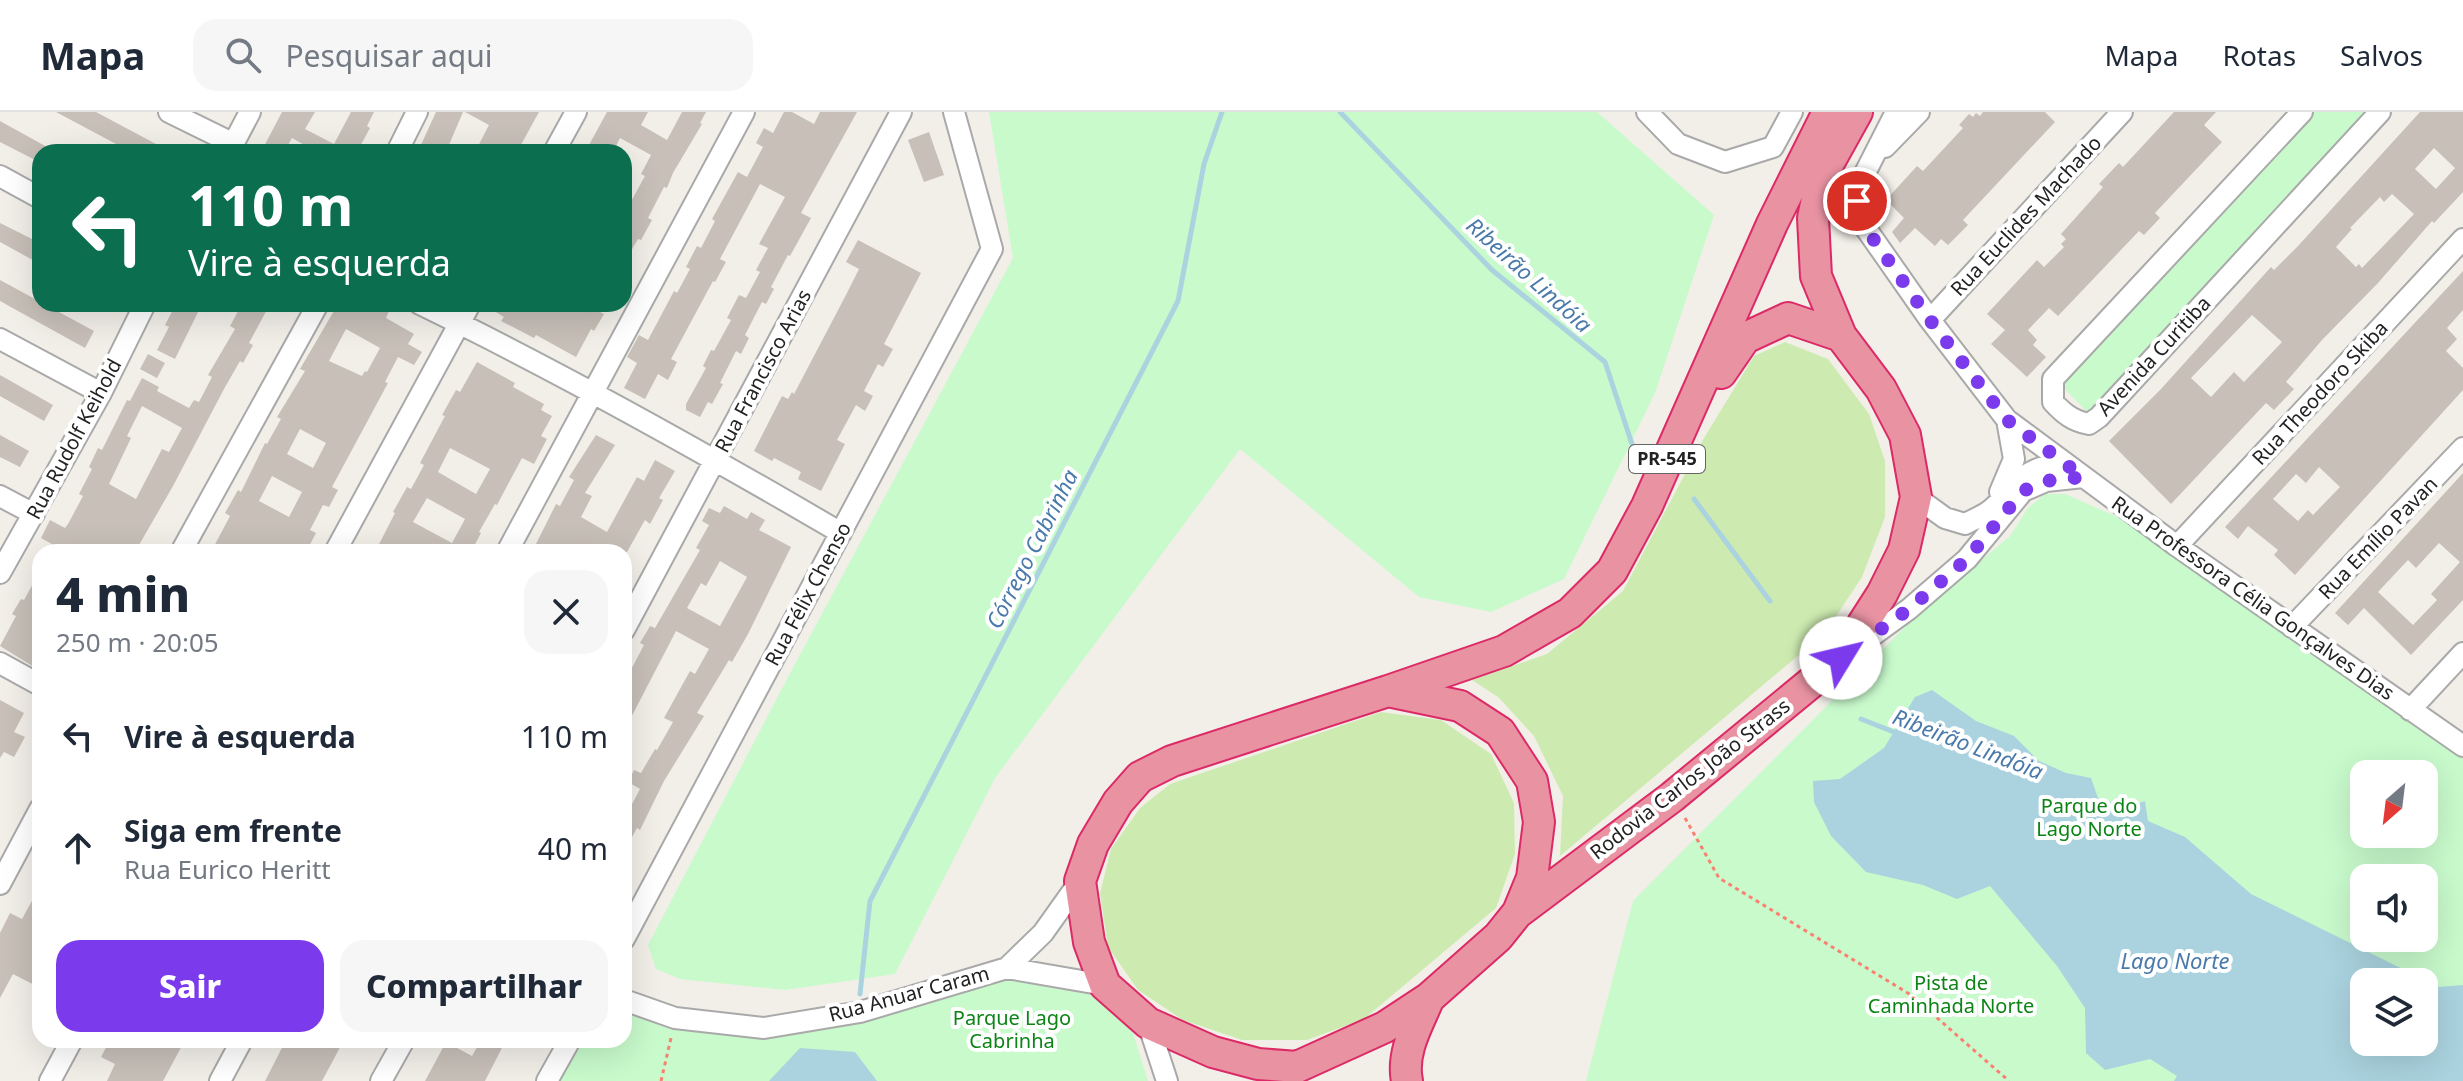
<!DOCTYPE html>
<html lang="pt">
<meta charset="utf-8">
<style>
body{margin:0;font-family:"Noto Sans",sans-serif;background:#f6f6f7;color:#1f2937;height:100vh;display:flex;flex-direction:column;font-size:30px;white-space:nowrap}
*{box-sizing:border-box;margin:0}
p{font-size:26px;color:#747a83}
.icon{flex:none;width:44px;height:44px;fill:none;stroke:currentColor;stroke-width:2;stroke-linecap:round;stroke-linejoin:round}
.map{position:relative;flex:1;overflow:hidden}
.panel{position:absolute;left:32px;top:432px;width:600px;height:504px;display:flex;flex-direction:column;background:#fff;border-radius:24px;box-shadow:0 8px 32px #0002}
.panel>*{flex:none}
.guide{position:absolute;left:32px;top:32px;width:600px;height:168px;border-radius:24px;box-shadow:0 8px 32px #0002;background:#0b6e4f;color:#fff;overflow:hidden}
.needle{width:52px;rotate:208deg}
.buttons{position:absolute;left:2350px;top:648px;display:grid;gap:16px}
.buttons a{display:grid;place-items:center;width:88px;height:88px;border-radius:16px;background:#fff;box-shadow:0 8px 32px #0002;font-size:40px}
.pin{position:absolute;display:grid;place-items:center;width:68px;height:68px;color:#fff;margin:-34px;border:4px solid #fff;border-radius:50%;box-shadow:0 2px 8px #0007}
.me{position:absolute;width:88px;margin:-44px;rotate:54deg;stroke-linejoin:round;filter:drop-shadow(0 0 6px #0008)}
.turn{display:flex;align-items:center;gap:28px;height:168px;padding:0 24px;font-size:36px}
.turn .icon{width:104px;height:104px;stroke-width:2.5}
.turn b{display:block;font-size:56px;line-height:68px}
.round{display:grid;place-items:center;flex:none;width:84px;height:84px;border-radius:24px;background:#f6f6f7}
.overview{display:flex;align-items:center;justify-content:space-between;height:136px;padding:0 24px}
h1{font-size:48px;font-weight:800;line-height:60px}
.cta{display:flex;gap:16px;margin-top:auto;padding:16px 24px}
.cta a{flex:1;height:92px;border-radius:24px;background:#7c3aed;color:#fff;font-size:32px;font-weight:800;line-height:92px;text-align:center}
.cta a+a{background:#f6f6f7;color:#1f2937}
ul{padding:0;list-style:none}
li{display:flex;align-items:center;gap:24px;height:112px;padding:0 24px}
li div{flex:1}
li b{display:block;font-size:30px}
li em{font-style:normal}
header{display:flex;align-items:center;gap:48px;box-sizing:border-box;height:112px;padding:0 40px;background:#fff;border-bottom:2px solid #e0e1e3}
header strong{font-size:38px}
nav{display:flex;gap:44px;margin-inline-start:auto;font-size:28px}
.search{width:560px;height:72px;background:#f6f6f7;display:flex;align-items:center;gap:20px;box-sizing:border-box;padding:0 28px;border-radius:24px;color:#747a83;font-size:30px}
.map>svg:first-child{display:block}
.grass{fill:#cdebb0}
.park{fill:#c8facc;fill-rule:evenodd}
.water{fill:#aad3df;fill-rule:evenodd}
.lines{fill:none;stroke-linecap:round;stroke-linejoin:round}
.stream{stroke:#aad3df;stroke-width:5}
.building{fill:#c7bfb8;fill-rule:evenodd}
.minor-casing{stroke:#a9a9a9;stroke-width:24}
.highway-casing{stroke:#dc2a67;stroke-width:34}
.path{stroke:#fa8072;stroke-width:3;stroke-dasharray:4 4;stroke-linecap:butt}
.minor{stroke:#fff;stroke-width:20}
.highway{stroke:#e892a2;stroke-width:30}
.route{stroke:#7c3aed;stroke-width:14;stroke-dasharray:0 25.2}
.labels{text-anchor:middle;stroke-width:8;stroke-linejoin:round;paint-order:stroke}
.shield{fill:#fff;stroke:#646464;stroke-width:2}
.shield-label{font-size:18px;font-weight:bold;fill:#222}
.street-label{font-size:20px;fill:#222;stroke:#fff}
.park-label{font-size:20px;fill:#0c8416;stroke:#fff}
.water-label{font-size:22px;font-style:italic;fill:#4a7aab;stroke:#fff}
</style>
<header>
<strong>Mapa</strong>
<div class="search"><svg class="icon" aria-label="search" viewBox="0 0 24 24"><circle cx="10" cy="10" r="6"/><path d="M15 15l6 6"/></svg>Pesquisar aqui</div>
<nav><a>Mapa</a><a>Rotas</a><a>Salvos</a></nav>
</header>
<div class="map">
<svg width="2463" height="969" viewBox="0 0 2463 969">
<rect width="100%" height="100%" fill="#f2efe9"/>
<!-- grass -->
<path class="grass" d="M1785,230L1828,247L1869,302L1885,349V405L1862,465L1825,521L1560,744L1563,684L1534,624L1498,585L1472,568L1547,542L1623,479L1704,326L1754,244Z
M1381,600L1441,608L1491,642L1514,691L1515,742L1496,796L1364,907L1307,928H1242L1183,908L1138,878L1108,835L1100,781L1111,737L1140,696L1170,672Z"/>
<!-- park -->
<path class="park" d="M989,0H1597L1714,103L1655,281L1564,467L1491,500L1419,485L1240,337L995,666L895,862L785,878L680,867L656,857L648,833L787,567L1013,146Z
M2312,0H2369L2090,303L2060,272Z
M2045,382H2065L2129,410L2429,623L2463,644V969H1586L1633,789L1917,503L2010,424L2028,396ZM2364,662H2424V722H2364ZM2364,766H2424V826H2364ZM2364,870H2424V930H2364Z
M1004,865L1102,881L1133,921L1148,969H560L583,928H624V900L674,916L763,925Z"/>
<!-- water -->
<path class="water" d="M1932,578L1976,609L2014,624L2039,649L2066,661L2091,666L2098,686L2125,696L2145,689L2148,709L2185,725L2251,782L2439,875L2463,873V969H2174L2177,964L2150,947L2105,958L2086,941L2085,896L2057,854L1990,774L1957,787L1923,773L1866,760L1831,724L1814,690L1813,669L1840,667L1884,636L1915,585ZM2364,870H2424V930H2364Z
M800,936L855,940L877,969H769Z"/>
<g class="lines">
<!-- stream -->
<path class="stream" d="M1340,0L1492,158L1605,250L1632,332
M1694,387L1770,489
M1861,607L1899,622
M860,882L870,789L1178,189L1204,52L1222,0"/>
</g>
<!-- building -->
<path class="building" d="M56,0H96L171,40H131Z
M282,0H315L305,17L334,32L351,0H374L367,14L370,16L357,40H317L292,26L284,40H261Z
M436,0H463L446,40H429L420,35Z
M465,0H539L517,40H475L489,13Z
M607,0H648L641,13L667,28L682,0H706L700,11L702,12L673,61L667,76L664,75L648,106L652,108L641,128L638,127L624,151V93L628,95L645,64L641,62L651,43L620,26L613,40H603L589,33Z
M784,0H792L814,12L820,0H857L801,101L811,106L790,144L788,143L771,175L774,177L766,192L762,190L745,223L749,226L741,242L736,239L720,271L723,272L712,292L708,290L700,305L686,298V292L706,256L703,254L711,238L714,239L731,208L727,206L739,183L746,186L760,160L756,158L768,136L759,132L785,85L760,72L720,147L726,150L715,170L713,169L671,247L677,250L668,268L658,262L645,287L624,276L637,251L627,245L639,223L648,228L674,179L677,181L690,157L686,155L697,134L701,136L715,109L712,107L738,60L747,65L763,35L756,31L764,16L773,21Z
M1983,0H2045L2055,10L1963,108L1968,113L1948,133L1941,127L1935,134L1915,116L1900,131L1892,120L1904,106L1886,88L1917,54L1923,59L1963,16L1959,13L1969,2L1973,5L1976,1L1980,4Z
M2174,0H2216L2204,13L2222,30L2155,101L2160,106L2144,123L2139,119L2058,204L2049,196L2028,218L2037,228L2033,233L2046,245L2027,265L1991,232L2005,218L1987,202L2037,148L2044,155L2064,135L2061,132L2066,127L2061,122L2103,75L2099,72L2119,51L2123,55Z
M2420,0H2463V80L2434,111L2432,109L2378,171L2322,228L2286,270L2294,277L2274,298L2266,291L2171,392L2109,329L2161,277L2271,155L2274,158L2298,134ZM2434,36L2455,56L2436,77L2415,57ZM2392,82L2414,102L2362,156L2359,152L2356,155L2336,135L2352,117L2350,116L2380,85L2384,90ZM2252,203L2282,230L2244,270L2234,260L2211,285L2191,266Z
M0,9L47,35L44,40H40L39,50L0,30Z
M929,20L944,63L924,70L908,28Z
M0,111L40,131V152L0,130Z
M858,128L921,161L884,232L893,237L883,255L878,252L864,279L873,284L865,299L856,293L837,328L845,332L821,379L798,367L801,360L774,346L772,349L754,339L782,284L788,287L792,280L794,282L847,181L859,157L846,150Z
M2463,159V198L2447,216L2457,227L2446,239L2463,256V278L2295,463L2274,443L2278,438L2248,414L2238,427L2225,415ZM2319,355L2340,375L2313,403L2308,398L2298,409L2273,387L2296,362L2306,371Z
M0,168L94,219L85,236L0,189Z
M176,192H202L175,247L157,238L169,215L165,213Z
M242,192H270L249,231L253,233L243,251L240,249L224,277L173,374L135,440H66L41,426L50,408L65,416L68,412L83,384L79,382L92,357L89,355L98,336L102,338L127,288L130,289L142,266L159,275L157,279L189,296L194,288L199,290L212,265L208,263L235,217L230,214ZM142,294L182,316L169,340L162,337L136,387L109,372L131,326L127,324Z
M338,192H376L389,199L386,206L414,222L408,232L422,240L414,253L398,245L385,270L388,271L332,375L338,378L329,395L323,393L310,418L316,421L306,440H211L230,404L225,401L238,378L241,380L265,331L267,332L281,307L277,305L305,259L300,257ZM346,217L380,236L367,260L365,259L362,264L329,249ZM300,317L326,331L313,356L287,342ZM272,364L302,380L289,405L259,389Z
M483,192H605L600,200L604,202L594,219L591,217L576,245L536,223L534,226L501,209L504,205Z
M148,242L165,251L157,266L140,257Z
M477,250L515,271L513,275L544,292L541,298L552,304L541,324L547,327L534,352L522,346L497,393L495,392L479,420L481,421L471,440H375L395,401L393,400L407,375L411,377L424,353L420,351L445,304L442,303L456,278L460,280ZM450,336L490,357L476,382L438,360ZM427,386L465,407L452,431L413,410Z
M0,263L53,293L44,309L0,284Z
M0,323L29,339L20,355L0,345Z
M596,323L615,333L585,381L592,384L581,405L607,420L637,365L644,369L655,348L675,359L659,386L663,388L650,412L645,408L627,440H590L574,432L569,440H532L556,392L560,394L574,368L569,365Z
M2463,361V488L2411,543L2364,496L2348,513L2335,501ZM2439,431L2460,450L2431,482L2437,488L2413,513L2378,480L2408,448L2416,456Z
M724,394L747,407L751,400L765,408L759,418L791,435L748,522L732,550L729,548L697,601L704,604L664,669L640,718L637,716L624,740V707L640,677L628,670L634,658L641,661L655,637L657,638L673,610L664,606L690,559L695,562L709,537L676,519L624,619V571L644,533L640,531L650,514L655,516L700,438L696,436L709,413L702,409L709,396L720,401ZM720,449L747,465L720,514L687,496L701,471L706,474Z
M40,459V544L34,555L0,534L16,504L12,502L21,487L24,488Z
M0,588L24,601L14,620L25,625L14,645L4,640L0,646Z
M40,774V876L13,862L0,886V821L10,801L22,807Z
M110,928H185L163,969H107L115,952L101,945Z
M286,928H344L322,969H265Z
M481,928H506L485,969H425L446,930L472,944Z"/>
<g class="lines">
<!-- minor casing -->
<g class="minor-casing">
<path id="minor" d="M169,0L234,32
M1647,0L1678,32L1725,50L1773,35L1792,0
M1896,0L1862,67L1857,89L1860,108L1930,208L2007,308L2177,434L2463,634
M2302,0L2053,267V290C2064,302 2073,309 2089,312L2099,305L2380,0
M1885,35L1919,0
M229,40L250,0
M397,40L417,0
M554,40L576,0
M0,64L40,86
M420,192C564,262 703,340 841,421
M1930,208L2122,0
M0,227L101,281
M2000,380L2014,347L2007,308
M0,384L34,402
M1916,385L1945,406L1965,412C1974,407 1986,403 1993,396C2023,369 2016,361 2060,350
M2177,434L2463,127
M181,440L318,192
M335,440L470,192
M507,440L744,0
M0,461L101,281L145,192
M2292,515L2463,336
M624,518L901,0
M1854,537L1909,497L1967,447L2023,379L2046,369L2083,365
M0,551L40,573
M2410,598L2463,541
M0,772L40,697
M624,827L992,137L954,0
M1007,856L1043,821L1080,769
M624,888L675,906L764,916L860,900L1007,856L1105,873
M1148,911L1167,969
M50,969L72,928
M220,969L242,928
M381,969L404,928
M547,969L570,928"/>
</g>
<!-- highway casing -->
<g class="highway-casing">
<path id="highway" d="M1721,261L1745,226L1788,206L1841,224
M1388,579L1460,594L1500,620L1532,669L1539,710L1532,766L1518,800L1498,825L1429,886L1385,915L1297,955L1258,952L1213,940L1148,911L1105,873L1089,830L1080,769L1093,732L1118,690L1140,665L1172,649Z
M1388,579L1504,539L1570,501L1612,459L1647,394L1772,112L1828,0
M1520,799L1672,685L1841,546L1882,482L1904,438L1916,385L1905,323L1881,277L1841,224L1816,164L1813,106L1822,63L1857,0
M1407,969C1401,940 1418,912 1429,886"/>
</g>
<!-- path -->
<path class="path" d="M1685,706L1719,766L1911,883L2009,969
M661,969L671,926"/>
<!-- minor -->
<use href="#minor" class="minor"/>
<!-- highway -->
<use href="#highway" class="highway"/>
</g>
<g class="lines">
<!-- route -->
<path class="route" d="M1841,546L1909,497L1967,447L2023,379L2046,369L2083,365L2007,308L1930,208L1860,108L1857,89"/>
</g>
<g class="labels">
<!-- shield labels -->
<rect class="shield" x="1629" y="333" width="76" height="28" rx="6"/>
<g class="shield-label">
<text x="1667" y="353">PR-545</text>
</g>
<!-- street labels -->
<g class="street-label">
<text transform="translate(2026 104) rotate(-47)" y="7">Rua Euclides Machado</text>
<text transform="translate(2154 244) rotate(-47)" y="7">Avenida Curitiba</text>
<text transform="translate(763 259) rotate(-62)" y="7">Rua Francisco Arias</text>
<text transform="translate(2320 281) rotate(-47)" y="7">Rua Theodoro Skiba</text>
<text transform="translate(74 327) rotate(-62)" y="7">Rua Rudolf Keihold</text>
<text transform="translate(2378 426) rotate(-46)" y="7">Rua Emílio Pavan</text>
<text transform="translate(808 482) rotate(-62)" y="7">Rua Félix Chenso</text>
<text transform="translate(2253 486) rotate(35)" y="7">Rua Professora Célia Gonçalves Dias</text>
<text transform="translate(1690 667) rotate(-38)" y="7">Rodovia Carlos João Strass</text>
<text transform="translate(909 882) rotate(-15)" y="7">Rua Anuar Caram</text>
</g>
<!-- park labels -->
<g class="park-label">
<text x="2089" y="701">Parque do<tspan x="2089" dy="23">Lago Norte</tspan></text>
<text x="1951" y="878">Pista de<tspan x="1951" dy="23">Caminhada Norte</tspan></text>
<text x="1012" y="913">Parque Lago<tspan x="1012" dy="23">Cabrinha</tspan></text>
</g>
<!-- water labels -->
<g class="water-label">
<text transform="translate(1529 163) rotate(42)" y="8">Ribeirão Lindóia</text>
<text transform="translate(1032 437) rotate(-63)" y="8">Córrego Cabrinha</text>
<text transform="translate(1968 632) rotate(21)" y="8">Ribeirão Lindóia</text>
<text x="2175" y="857">Lago Norte</text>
</g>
</g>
</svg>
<div class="buttons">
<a><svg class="needle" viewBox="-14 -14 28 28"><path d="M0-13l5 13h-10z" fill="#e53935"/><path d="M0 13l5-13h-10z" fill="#747a83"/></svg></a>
<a><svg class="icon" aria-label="sound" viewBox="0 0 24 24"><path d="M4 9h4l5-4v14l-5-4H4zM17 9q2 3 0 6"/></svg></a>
<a><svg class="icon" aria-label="layers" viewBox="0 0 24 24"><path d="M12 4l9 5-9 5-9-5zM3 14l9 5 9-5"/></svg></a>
</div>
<div class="pin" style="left:1857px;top:89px;background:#d93025"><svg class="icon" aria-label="arrive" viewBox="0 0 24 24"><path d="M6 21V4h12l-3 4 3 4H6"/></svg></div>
<svg class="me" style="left:1841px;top:546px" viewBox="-20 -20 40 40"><circle r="19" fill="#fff"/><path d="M0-13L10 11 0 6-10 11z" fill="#7c3aed"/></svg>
<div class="guide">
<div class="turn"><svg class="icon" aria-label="left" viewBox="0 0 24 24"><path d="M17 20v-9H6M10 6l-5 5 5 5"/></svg><div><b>110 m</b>Vire à esquerda</div></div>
</div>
<section class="panel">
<div class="overview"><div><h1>4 min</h1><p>250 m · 20:05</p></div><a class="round"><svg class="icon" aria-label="close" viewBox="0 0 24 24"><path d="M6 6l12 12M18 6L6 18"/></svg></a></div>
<ul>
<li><svg class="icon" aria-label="left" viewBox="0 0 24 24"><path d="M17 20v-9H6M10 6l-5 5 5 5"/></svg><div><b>Vire à esquerda</b></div><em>110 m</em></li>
<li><svg class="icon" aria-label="ahead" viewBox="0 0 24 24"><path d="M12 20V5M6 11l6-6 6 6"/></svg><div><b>Siga em frente</b><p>Rua Eurico Heritt</p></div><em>40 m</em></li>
</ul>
<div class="cta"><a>Sair</a><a>Compartilhar</a></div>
</section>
</div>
